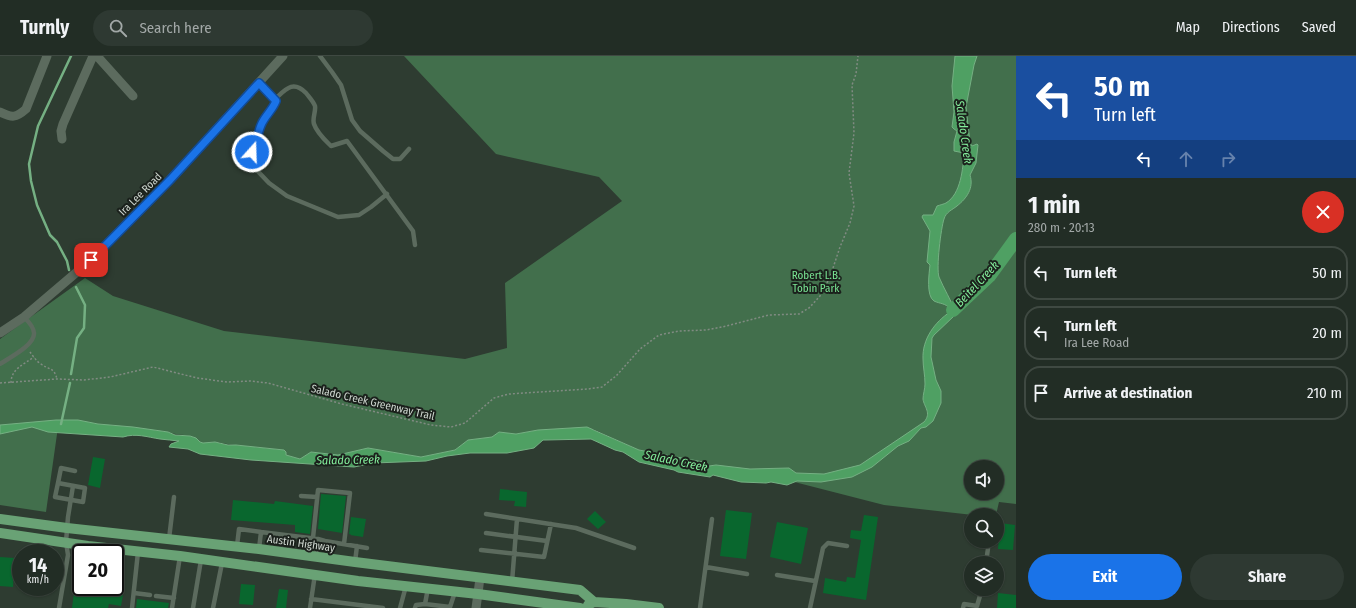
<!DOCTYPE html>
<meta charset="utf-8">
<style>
body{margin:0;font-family:"Fira Sans Condensed",sans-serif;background:#2e3932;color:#f1f3f6;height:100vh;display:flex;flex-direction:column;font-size:15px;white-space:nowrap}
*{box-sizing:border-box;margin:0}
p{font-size:13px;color:#a2a8a7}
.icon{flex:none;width:22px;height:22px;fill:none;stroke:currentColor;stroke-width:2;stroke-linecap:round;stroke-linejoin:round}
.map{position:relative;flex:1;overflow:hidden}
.sheet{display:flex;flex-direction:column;background:#222d25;width:340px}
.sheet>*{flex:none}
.hud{background:#1a4fa0;color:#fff;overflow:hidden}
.buttons{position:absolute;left:964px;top:404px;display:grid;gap:8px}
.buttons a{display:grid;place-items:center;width:40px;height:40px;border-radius:50%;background:#222d25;box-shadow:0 1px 3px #0004,0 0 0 1px #3f4942;font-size:20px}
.speed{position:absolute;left:12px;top:488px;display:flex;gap:8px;font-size:20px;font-weight:700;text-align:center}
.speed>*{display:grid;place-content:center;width:52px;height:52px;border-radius:50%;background:#222d25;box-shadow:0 1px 3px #0004,0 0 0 1px #3f4942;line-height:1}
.speed small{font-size:10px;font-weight:400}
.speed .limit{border:2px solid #111;border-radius:6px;background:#fff;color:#111}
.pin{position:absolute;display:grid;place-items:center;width:34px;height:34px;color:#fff;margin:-17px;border-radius:8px;box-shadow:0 2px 6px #0006}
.me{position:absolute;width:44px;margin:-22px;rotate:20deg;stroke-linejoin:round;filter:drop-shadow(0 0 3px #0008)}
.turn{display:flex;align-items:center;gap:14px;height:84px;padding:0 12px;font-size:18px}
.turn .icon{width:52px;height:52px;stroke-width:2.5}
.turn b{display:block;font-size:28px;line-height:34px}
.lanes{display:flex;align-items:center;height:38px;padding:0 12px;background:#0003;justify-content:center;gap:20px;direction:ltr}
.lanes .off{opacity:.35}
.round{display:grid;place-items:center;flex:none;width:42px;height:42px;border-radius:21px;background:#2e3932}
.headline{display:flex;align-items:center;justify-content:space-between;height:68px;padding:0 12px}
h1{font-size:24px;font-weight:700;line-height:30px}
.button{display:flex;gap:8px;margin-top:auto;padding:8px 12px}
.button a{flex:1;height:46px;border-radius:24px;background:#1a73e8;color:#fff;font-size:16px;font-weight:700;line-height:46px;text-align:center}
.button a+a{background:#2e3932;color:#f1f3f6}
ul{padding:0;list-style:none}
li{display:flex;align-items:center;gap:12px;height:54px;margin:0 8px 6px;padding:0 4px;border:2px solid #3f4942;border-radius:16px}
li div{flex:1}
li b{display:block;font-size:15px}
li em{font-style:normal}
header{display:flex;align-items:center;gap:24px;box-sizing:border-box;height:56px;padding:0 20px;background:#222d25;border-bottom:1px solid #3f4942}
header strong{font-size:19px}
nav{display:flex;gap:22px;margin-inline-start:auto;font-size:14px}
.search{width:280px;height:36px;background:#2e3932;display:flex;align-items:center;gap:10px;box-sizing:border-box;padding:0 14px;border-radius:22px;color:#a2a8a7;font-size:15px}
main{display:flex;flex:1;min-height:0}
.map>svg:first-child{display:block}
.green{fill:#426f4c;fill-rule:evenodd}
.water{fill:#4fa063;stroke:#75b083}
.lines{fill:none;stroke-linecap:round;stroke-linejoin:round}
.stream{stroke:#75b083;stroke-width:2.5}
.river{stroke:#4fa063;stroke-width:14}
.building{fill:#09672e}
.path{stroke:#808b82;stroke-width:1.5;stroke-dasharray:2 2;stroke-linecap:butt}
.service{stroke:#5c6b5e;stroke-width:4.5}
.minor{stroke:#5c6b5e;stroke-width:9}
.primary{stroke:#69a275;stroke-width:10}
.route-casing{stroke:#114b97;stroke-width:10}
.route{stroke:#1a73e8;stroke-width:7}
.labels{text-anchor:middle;stroke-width:4;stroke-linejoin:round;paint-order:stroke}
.street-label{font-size:11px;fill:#ced6cf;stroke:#1b211c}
.park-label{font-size:11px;fill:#79e493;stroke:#1b211c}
.water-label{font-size:12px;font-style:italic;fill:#84ee9c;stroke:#1b211c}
</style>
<header>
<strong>Turnly</strong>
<div class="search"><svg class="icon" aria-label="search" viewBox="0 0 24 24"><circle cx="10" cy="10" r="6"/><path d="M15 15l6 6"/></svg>Search here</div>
<nav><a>Map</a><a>Directions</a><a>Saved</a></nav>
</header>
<main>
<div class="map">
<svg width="1016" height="552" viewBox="0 0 1016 552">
<rect width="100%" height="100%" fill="#2e3c31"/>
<!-- green -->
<path class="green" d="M404,0H1016V448L999,446L996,459H973L884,449L771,420L716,409L709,410L703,406L639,394L593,373L538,374L516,378L499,376L493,381L468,384L455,394L421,401L368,392L338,399L311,396L300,403L286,399L284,394L236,389C228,389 221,386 213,386C209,386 204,388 200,387C196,385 195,381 190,380C182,378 175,379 168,376L98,368L78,365L59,364L46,456L0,449V283L85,222L113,240L224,275L465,303L507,292L505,227L622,145L599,121L496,98ZM971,411H997V437H971Z"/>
<!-- water -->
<path class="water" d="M955,0H977L974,9L966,51L970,87L972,90L977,88L978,89L976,107L970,119C974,132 967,142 957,150C952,154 946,156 944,163C941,172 936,212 939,221C944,233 951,244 956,257L954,260L934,279L932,282L931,301L936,324L941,335V347L933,365L926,371L921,372L909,385L898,390L872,411L852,421L821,426L797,425L787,429L771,426L766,427L741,426L713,419L710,421L678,416L674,414L639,406L623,396L615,394L591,383L546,384H543L534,392L507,397H470L447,400L426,405L374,407L354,411L251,404L200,398L188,393L169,391L171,388L179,385C173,384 166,384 160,383C147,381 136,377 123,381L48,376L32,371L0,378V369L56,364H78L98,368L133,371L168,376L175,379L190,380L196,382L200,386L203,387L215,386L228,389H236L284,394L286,396V399L300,403L311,396L338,399L368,392L421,401L455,394L468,384L492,381L499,376L516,378L538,374L587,371L639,394L703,406L709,410L716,409L750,413L789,412L796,417L824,418L860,409L924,366C932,357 924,351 923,343C923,338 925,333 925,328C925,319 923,311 923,303C922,283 935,266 950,256V253C946,247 940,248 934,245C926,240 929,218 930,209L927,206L930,175L922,161L923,159H933L937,150C940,149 944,148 946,147C961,138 963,112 964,97L954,95V86L957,75L954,73L952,71L954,56L952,30Z"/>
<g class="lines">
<!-- stream -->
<path class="stream" d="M69,214L67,205L57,186L50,179L37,149L31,125L29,108L38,70L71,0
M71,318L77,282L84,272L85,249L76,231
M61,368L70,327"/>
<!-- river -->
<path class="river" d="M953,254L989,220L1016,183"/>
</g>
<!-- building -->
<path class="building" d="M93,401L105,403L100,432L88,429Z
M500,433L527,436L526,451L514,450L515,445L499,444Z
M321,438L346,440L342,477L318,473Z
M233,444L274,448L275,445L313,450L310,478L295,476V469L231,464Z
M726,454L752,457L746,503L720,500Z
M595,455L606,466L598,473L587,463Z
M864,459L878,461L866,544L823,537L825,522L846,526L847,521L855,522L861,484L850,482L851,474L861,475Z
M351,461L366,463L363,481L350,479L351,478H349Z
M777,466L808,472L801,508L770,501Z
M1000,467L1015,469L1013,494L998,493Z
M0,501L15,502L13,531L0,530Z
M241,528L255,529L253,549L239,548Z
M279,533L288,534L286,552H276Z
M74,536L109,541L110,537L123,539L121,550L109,548L108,552H72Z
M998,537L1016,539V552H997Z
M137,543L169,547L168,552H136Z"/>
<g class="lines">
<!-- path -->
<path class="path" d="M30,296C33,300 37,306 41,308C49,314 54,311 57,323
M0,327L57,323L84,324L110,321L153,311L197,322L227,326L250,325L268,327L342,348L431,369L451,371L465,367L494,342L509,338L588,333L602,331L616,320L640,293L659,279L679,275L706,274L722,271L769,259L799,258L809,252L820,240L830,221L840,191L850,167L854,150L849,117L854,77L852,29L856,18L858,0
M11,327C11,313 23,309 34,301"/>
<!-- service -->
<path class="service" d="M320,0L332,16L341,29L352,64L360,75L383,95L393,103H400L409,93
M259,27L276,45L263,66L258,75L256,89L252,96L251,108L269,127L287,140L338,161L359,159L371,151L387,138
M275,43C286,33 293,24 306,37C309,41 313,45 315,50C316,56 312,62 314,68C317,77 325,84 331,90L347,85L413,175L415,189
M0,308C9,302 35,289 34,277C34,271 28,265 24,261
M58,427L85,432L83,446L55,441Z
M58,427L61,412L75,415
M301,440L317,441
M486,458L576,472L634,492
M486,477L547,485
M313,482L318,434L350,437L344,488
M169,483L174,441
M237,490L239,473L261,476
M259,493L261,476L318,483L325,485L367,492
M481,494L544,501L551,468
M316,501L318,483
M355,506L357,490
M986,507L989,485
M706,511L747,518
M777,519L815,525
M512,526L517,463
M134,537L150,539
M156,540L174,542
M311,543L383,552
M425,548L428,532
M59,552L68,499L66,486L68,461L73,430
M132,552L138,496
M172,552L180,500
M193,552L201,504
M213,552L222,507
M310,552L315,518
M400,552L406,530
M415,552L416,549L425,548L450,551L455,536
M700,552L712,463
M810,552L823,492L828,487L847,490
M963,552L964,548L977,550L982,533"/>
<!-- minor -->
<path class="minor" d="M97,0L133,40
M0,56C12,62 16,62 26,53L47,0
M62,83L61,75L63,68L93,0
M0,277L24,261L91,204L170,124L283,0
M476,552L480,522"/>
<!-- primary -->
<path class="primary" d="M0,463L67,472L259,493L355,506L580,534L594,546
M0,477L88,490L180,500L358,525L478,538L580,552
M588,549L594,546L626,548L659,552"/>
</g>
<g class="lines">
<!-- route casing -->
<g class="route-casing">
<path id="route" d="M91,204L170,124L259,27L276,45C273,53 266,59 262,67C257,77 258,86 252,96"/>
</g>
<!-- route -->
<use href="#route" class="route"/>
</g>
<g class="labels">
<!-- street labels -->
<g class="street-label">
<text transform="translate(140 138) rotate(-45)" y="4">Ira Lee Road</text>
<text transform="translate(373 346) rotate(13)" y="4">Salado Creek Greenway Trail</text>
<text transform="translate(301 487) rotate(8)" y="4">Austin Highway</text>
</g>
<!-- park labels -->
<g class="park-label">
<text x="816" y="223">Robert L.B.<tspan x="816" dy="13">Tobin Park</tspan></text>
</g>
<!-- water labels -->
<g class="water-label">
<text transform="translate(964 76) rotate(82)" y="4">Salado Creek</text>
<text transform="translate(977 228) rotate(-47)" y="4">Beitel Creek</text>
<text transform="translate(348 404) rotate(-1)" y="4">Salado Creek</text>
<text transform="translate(676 405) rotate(12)" y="4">Salado Creek</text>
</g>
</g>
</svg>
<div class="buttons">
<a><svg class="icon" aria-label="sound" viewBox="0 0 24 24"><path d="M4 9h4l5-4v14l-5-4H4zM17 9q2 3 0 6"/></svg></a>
<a><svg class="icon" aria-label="search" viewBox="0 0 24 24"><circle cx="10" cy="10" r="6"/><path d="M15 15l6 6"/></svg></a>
<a><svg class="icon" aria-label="layers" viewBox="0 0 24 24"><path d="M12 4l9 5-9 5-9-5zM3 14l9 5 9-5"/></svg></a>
</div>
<div class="speed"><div>14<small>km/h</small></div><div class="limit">20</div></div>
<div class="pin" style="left:91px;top:204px;background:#d93025"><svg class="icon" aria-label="arrive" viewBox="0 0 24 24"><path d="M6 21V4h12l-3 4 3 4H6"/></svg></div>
<svg class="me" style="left:252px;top:96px" viewBox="-20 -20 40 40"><circle r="17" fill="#1a73e8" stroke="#fff" stroke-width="3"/><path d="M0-11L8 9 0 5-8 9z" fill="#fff"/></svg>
</div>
<section class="sheet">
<div class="hud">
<div class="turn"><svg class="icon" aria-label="left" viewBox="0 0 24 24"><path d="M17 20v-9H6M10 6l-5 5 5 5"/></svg><div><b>50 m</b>Turn left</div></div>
<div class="lanes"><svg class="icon" aria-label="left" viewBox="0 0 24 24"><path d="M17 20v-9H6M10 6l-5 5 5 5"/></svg><svg class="icon off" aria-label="ahead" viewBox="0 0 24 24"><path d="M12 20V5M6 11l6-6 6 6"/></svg><svg class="icon off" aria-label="right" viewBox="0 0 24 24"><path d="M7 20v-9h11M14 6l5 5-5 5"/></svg></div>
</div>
<div class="headline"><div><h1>1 min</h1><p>280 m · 20:13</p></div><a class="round" style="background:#d93025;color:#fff"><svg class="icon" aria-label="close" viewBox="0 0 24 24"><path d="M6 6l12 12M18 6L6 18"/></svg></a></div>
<ul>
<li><svg class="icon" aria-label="left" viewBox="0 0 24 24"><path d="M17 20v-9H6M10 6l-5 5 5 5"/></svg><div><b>Turn left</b></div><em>50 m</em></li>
<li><svg class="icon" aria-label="left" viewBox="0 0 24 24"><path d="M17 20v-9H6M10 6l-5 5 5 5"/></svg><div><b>Turn left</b><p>Ira Lee Road</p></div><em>20 m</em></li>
<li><svg class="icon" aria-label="arrive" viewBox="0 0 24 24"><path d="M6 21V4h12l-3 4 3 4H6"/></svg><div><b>Arrive at destination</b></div><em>210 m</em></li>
</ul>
<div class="button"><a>Exit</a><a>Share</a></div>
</section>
</main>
